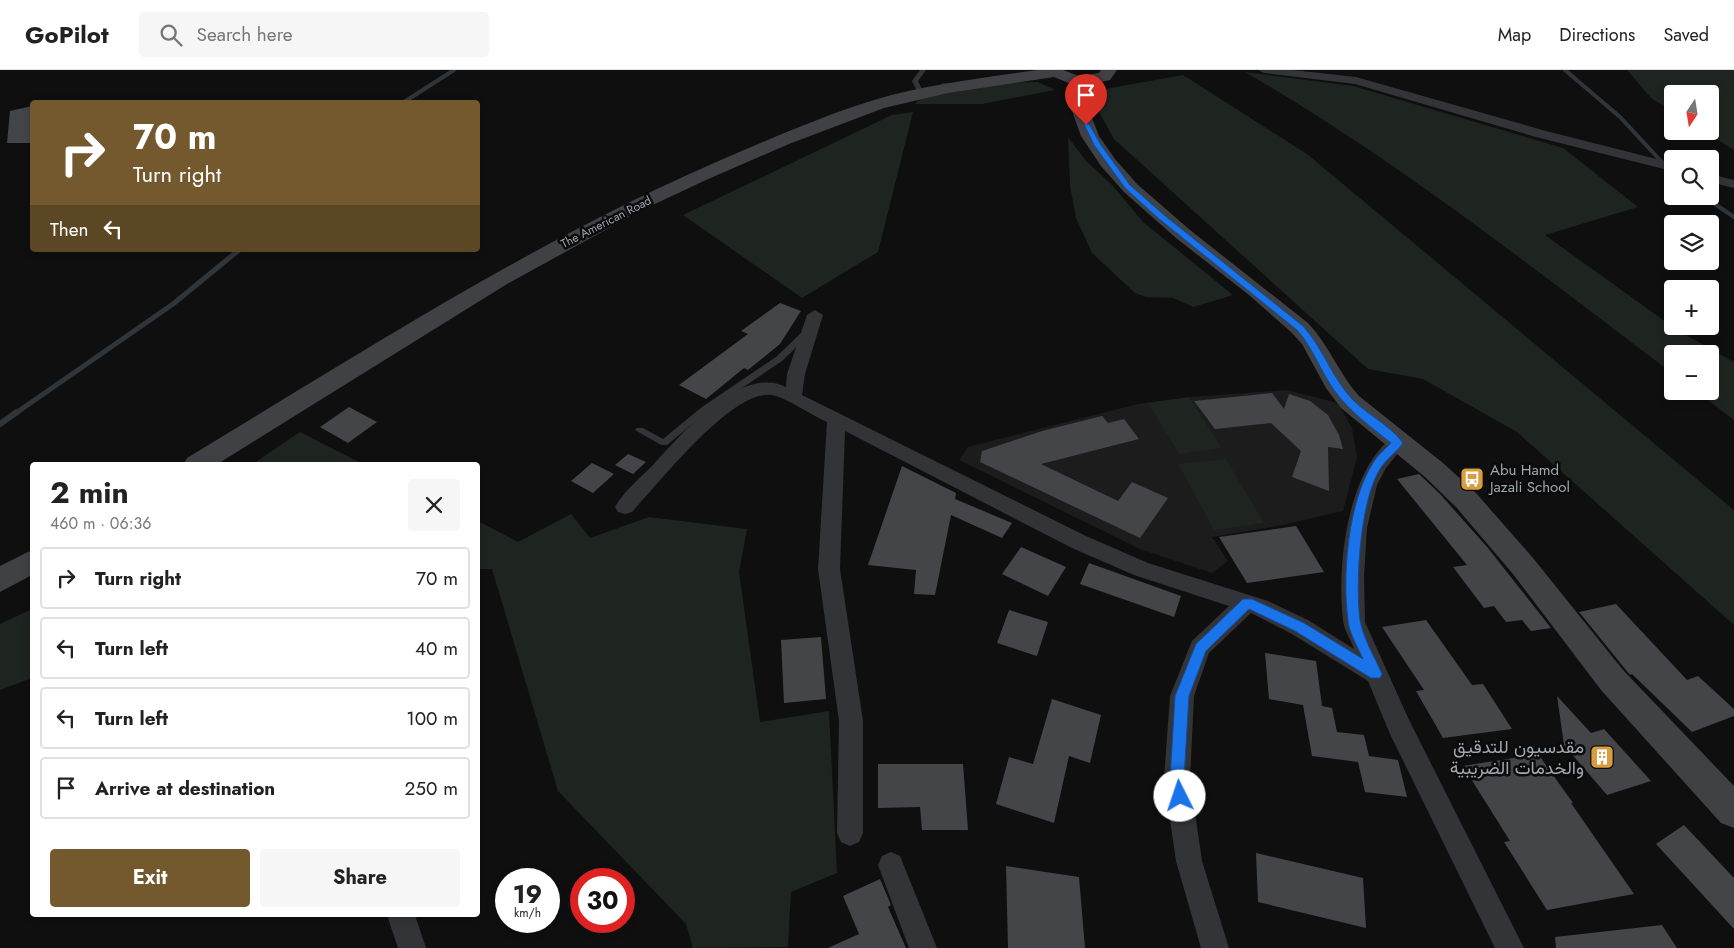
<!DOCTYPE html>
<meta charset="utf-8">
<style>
body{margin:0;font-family:Jost,Vazirmatn,sans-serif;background:#f6f6f6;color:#222;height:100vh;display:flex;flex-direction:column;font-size:19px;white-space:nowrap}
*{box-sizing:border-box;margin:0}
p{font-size:16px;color:#767676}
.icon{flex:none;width:28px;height:28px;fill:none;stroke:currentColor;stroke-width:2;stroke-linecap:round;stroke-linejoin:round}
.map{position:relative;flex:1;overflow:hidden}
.side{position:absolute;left:30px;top:392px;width:450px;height:455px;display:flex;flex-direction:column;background:#fff;border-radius:5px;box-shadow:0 2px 8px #0003}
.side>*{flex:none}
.top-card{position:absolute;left:30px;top:30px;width:450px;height:152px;border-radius:5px;box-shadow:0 2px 8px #0003;background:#74592f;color:#fff;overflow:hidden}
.needle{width:32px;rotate:192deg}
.tools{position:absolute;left:1664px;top:15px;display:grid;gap:10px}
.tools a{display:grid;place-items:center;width:55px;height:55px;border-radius:5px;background:#fff;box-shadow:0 2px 8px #0003;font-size:25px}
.speed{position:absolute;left:495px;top:798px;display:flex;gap:10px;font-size:25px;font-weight:700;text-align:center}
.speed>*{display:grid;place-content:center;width:65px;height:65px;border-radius:50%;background:#fff;box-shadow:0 2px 8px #0003;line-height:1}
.speed small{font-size:12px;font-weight:400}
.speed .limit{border:8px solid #d22;background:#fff;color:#111}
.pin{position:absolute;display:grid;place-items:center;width:42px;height:42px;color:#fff;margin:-51px -21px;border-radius:50% 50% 50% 0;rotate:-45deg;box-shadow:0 0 5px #0007}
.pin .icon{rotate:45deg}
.me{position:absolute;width:55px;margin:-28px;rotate:356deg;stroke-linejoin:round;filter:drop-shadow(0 0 4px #0008)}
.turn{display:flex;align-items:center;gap:18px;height:105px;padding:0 20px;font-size:22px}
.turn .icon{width:65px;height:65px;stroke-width:2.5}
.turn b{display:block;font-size:35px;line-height:42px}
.then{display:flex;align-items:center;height:48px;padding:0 20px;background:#0003;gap:10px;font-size:19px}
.round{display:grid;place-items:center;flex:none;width:52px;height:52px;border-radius:5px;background:#f6f6f6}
.headline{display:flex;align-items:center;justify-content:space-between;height:85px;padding:0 20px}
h1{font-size:30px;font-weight:700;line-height:38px}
.button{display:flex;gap:10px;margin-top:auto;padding:10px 20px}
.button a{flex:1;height:58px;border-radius:5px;background:#74592f;color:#fff;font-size:20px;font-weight:700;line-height:58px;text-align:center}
.button a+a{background:#f6f6f6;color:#222}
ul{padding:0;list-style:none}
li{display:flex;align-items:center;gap:15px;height:62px;margin:0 10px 8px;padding:0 10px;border:2px solid #e0e0e0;border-radius:5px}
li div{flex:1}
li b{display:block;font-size:19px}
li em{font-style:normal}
header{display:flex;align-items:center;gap:30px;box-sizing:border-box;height:70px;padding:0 25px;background:#fff;border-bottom:1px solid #e0e0e0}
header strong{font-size:24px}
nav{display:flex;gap:28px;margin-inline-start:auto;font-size:18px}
.search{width:350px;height:45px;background:#f6f6f6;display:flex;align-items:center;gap:12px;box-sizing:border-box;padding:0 18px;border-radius:5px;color:#767676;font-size:19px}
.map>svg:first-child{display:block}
.built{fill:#1c1c1d}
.green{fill:#1e241f}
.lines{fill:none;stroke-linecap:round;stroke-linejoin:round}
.stream-far2{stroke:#2f363b;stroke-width:4}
.stream-far1{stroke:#2f363b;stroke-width:5}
.stream{stroke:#2f363b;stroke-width:6}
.building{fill:#434548}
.lane{fill:#333437;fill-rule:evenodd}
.street{fill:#333437;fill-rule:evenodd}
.secondary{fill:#3f4145;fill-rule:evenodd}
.route{fill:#1a73e8;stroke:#114b97}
.labels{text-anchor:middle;stroke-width:5;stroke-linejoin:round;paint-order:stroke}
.far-street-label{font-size:12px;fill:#a2a7b0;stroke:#0a0b0b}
.poi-label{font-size:15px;fill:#a2a7b0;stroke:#0a0b0b;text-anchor:start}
.near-poi-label{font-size:18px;fill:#a2a7b0;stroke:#0a0b0b;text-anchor:end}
</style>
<header>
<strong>GoPilot</strong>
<div class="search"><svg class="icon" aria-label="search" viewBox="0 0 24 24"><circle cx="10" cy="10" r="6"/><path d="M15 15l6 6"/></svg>Search here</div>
<nav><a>Map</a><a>Directions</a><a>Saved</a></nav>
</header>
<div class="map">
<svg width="1734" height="878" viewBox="0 0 1734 878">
<rect width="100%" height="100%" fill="#0f0f10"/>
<!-- built -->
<path class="built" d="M1287,320L1338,333L1352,358L1357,388L1343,441L1278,456L1212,467L1228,491L1212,503L1140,479L959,390L968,377L1138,334L1190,327Z"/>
<!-- green -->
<path class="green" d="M1627,0H1734V80L1704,61H1710V24H1672V41L1651,28Z
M1245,2L1353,16L1563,78L1638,137L1545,165L1677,260L1734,292V350L1696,321H1710V284H1672V303C1534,199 1396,89 1245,2Z
M1183,5L1307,84L1734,440V555L1517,362L1423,309L1368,299L1114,69L1088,22Z
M1038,12L1055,20L982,34H914L942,13Z
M913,42L878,182L802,228L683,145L892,45Z
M1068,67L1086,91L1113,116L1143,152L1233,225L1193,237L1173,228L1146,227L1135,223L1092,183L1076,148L1070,116Z
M1189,327L1222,378L1179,384L1148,333Z
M300,362L365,395H251Z
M1226,389L1264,453L1214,460L1178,394Z
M571,444L590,468L649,447L747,459L739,502L760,652L829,641L837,803L791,822L788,877L693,878L686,854L558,721L492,499H478V451L518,472Z
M32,539V608L0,620V554Z"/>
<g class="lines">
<!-- stream-far2 -->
<path class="stream-far2" d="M1565,0L1620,47L1672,103
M404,32L454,0
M1703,126L1734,147"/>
<!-- stream-far1 -->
<path class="stream-far1" d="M16,343L173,234L239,180"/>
<!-- stream -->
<path class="stream" d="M0,354L17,342"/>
</g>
<!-- building -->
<path class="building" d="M32,36V73H7L10,41Z
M780,233L801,241L780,274L748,300L744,298L706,329L679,315L748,264L741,261Z
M1272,323L1284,339L1289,324L1310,331L1328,345L1339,365L1343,379L1328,377L1329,421L1292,407L1301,381L1271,353L1215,359L1194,331Z
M349,337L377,352L348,373L320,357Z
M1102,346L1108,353L1124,349L1139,369L1041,394L1118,431L1132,412L1168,428L1140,468L980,392L982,381L1042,361Z
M628,384L646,392L633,404L615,395Z
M592,393L614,404L593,423L571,411Z
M902,396L956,423L955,429L1012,453L1002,468L951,445L935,525L914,524L916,500L868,495Z
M1419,404L1440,424L1488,478L1551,558L1531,561L1522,550L1506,552L1494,536L1484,538L1453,497L1467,495L1397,409Z
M1296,456L1324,502L1247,513L1219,467Z
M1021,477L1066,497L1048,526L1002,504Z
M1089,493L1181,526L1174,547L1080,514Z
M1616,534L1687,610L1698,606L1734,639V646L1692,662L1632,604L1630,605L1579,542Z
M1009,540L1048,552L1037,586L997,573Z
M1426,550L1472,615L1483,614L1512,659L1443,668L1416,621L1424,620L1382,557Z
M821,567L826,629L784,633L781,570Z
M1265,583L1316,591L1322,636L1332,638L1337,662L1364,665L1369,686L1398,690L1407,727L1365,722L1358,692L1312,686L1303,635L1269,629Z
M1557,626L1591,663L1604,659L1651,711L1607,725L1564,675Z
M1052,629L1101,645L1090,693L1069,686L1054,753L996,734L1009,687L1033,694Z
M1538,684L1573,733H1571L1634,824L1547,840L1504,772L1510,771L1463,696Z
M878,694H963L968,760H922L920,737L878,738Z
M1684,755L1734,808V859L1656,774Z
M1256,783L1363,808L1366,858L1258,832Z
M1006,796L1079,807L1085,878H1008Z
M880,809L891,835L888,837L906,878H828L859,864L843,826Z
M1662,855L1677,878H1556L1555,867Z"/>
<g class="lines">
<!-- lane -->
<path class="lane" d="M920,0H926L918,11L924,23L921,25L918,23L912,11Z
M807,259L811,262L810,264L782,291L708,341L667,375H661L635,360L637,358H643L663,369L702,337L776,287L804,260Z"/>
<!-- street -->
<path class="street" d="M1258,0H1293L1356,7L1546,61L1672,93V101L1536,67L1355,14L1264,3Z
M1710,104L1734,110V118L1710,112Z
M815,240L823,245L805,304L802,325L1086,466L1148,493L1268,531L1308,550L1354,579C1351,570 1344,560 1343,550C1337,499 1346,417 1381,378C1389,370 1393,365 1404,368L1406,373L1386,398L1377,415L1367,458L1364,507L1365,552L1409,650L1524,878H1495L1390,664L1368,611L1292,564L1251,543L1209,583L1194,626L1190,709L1202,791L1229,878H1201L1176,791L1164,709L1170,626L1192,571L1229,536L1134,505L1072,478L845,361L840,499L863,651V763L859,772L850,776L841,772L837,763L839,651L818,499L827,352C813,346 785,327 772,325C733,318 658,414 632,442L625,444L618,442L615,437C624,421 641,407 654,394C681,365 740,294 786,317L787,304L807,245Z
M891,782L900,786L937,878H909L878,795L882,786Z
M387,845H415L426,878H398Z"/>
<!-- secondary -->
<path class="secondary" d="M1037,0H1063L1079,6L1099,3L1101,0H1117L1110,10L1087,15L1088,38L1099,66L1115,89L1137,114L1190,160L1308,253C1329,275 1339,304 1359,326L1443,393L1476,423L1533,488L1623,600L1734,716V758L1721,753L1601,620L1513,504L1456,437L1425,407L1341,338L1326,318L1302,274L1292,263L1249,225L1176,168L1124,122L1101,96L1081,66L1071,38V14L1054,7L948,23L884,38L789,74L706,110L640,141L507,214L216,395H183L187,388C366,280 543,165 737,83C782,64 828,44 874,30C927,14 982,8 1037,0Z
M32,480V505L0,522V496Z"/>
</g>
<!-- route -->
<path class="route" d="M1084,54H1089L1101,75L1130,115L1164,145L1303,256C1323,278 1332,308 1353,330C1368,345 1391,356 1403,373C1397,382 1388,387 1382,396C1360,426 1355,514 1360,550C1363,568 1375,588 1382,604L1380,608H1371L1295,561L1249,539L1206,581L1189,626L1184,709L1187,726L1185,730L1180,732L1174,730L1170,709L1175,626L1196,574L1243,529H1252L1304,553L1363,589C1358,577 1349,563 1348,550C1342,505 1348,432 1373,393C1377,386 1385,379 1391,373C1371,357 1349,341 1334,320C1320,300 1313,278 1297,260L1158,148L1125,118L1094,75Z"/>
<!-- icons -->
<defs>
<g id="bus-square" transform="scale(1.25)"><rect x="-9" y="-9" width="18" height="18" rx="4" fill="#d99d3f" stroke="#0a0b0b"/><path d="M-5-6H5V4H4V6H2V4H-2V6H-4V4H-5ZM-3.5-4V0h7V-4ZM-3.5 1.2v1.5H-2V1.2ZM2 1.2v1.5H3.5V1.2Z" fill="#fff"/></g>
<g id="building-square" transform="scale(1.25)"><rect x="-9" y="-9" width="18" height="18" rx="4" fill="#d99d3f" stroke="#0a0b0b"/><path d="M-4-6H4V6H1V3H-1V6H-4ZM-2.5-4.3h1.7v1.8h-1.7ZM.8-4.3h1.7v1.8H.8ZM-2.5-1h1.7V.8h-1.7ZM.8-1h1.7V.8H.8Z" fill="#fff"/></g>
</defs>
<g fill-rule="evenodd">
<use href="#bus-square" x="1472" y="409"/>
<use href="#building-square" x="1602" y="687"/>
</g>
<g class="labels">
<!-- far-street labels -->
<g class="far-street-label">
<text transform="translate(606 152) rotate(-27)" y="4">The American Road</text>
</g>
<!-- poi labels -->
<g class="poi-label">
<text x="1490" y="405">Abu Hamd<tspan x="1490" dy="17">Jazali School</tspan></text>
</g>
<!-- near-poi labels -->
<g class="near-poi-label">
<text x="1584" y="683">مقدسيون للتدقيق<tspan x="1584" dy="21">والخدمات الضريبية</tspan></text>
</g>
</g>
</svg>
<div class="tools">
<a><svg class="needle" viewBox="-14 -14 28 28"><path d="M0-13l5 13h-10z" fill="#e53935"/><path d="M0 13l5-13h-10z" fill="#767676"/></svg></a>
<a><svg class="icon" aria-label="search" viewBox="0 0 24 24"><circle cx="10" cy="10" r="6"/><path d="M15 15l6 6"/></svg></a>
<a><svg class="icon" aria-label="layers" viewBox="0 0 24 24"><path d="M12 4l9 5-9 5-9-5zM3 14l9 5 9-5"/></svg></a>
<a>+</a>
<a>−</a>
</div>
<div class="speed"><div>19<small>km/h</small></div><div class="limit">30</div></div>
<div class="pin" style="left:1086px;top:55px;background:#d93025"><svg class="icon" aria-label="arrive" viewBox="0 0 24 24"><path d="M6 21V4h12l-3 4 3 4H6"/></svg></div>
<svg class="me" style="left:1180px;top:726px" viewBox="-20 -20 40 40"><circle r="19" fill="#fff"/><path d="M0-13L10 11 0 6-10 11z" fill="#1a73e8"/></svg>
<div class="top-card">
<div class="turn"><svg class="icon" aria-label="right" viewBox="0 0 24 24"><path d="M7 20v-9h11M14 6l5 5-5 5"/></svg><div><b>70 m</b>Turn right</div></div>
<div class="then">Then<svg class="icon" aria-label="left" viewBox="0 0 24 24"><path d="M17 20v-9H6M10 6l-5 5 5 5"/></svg></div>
</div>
<section class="side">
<div class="headline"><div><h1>2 min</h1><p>460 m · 06:36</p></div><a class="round"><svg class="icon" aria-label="close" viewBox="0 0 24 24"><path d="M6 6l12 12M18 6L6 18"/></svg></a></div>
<ul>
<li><svg class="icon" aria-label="right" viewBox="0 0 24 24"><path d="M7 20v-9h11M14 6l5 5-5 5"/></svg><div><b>Turn right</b></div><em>70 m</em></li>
<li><svg class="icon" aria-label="left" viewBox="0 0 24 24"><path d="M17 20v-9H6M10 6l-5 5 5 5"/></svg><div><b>Turn left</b></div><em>40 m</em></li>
<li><svg class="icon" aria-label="left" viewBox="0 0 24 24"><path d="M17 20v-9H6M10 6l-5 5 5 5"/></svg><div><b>Turn left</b></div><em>100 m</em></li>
<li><svg class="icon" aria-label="arrive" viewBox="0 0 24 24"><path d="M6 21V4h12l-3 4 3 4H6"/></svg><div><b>Arrive at destination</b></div><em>250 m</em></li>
</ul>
<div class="button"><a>Exit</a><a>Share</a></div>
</section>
</div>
